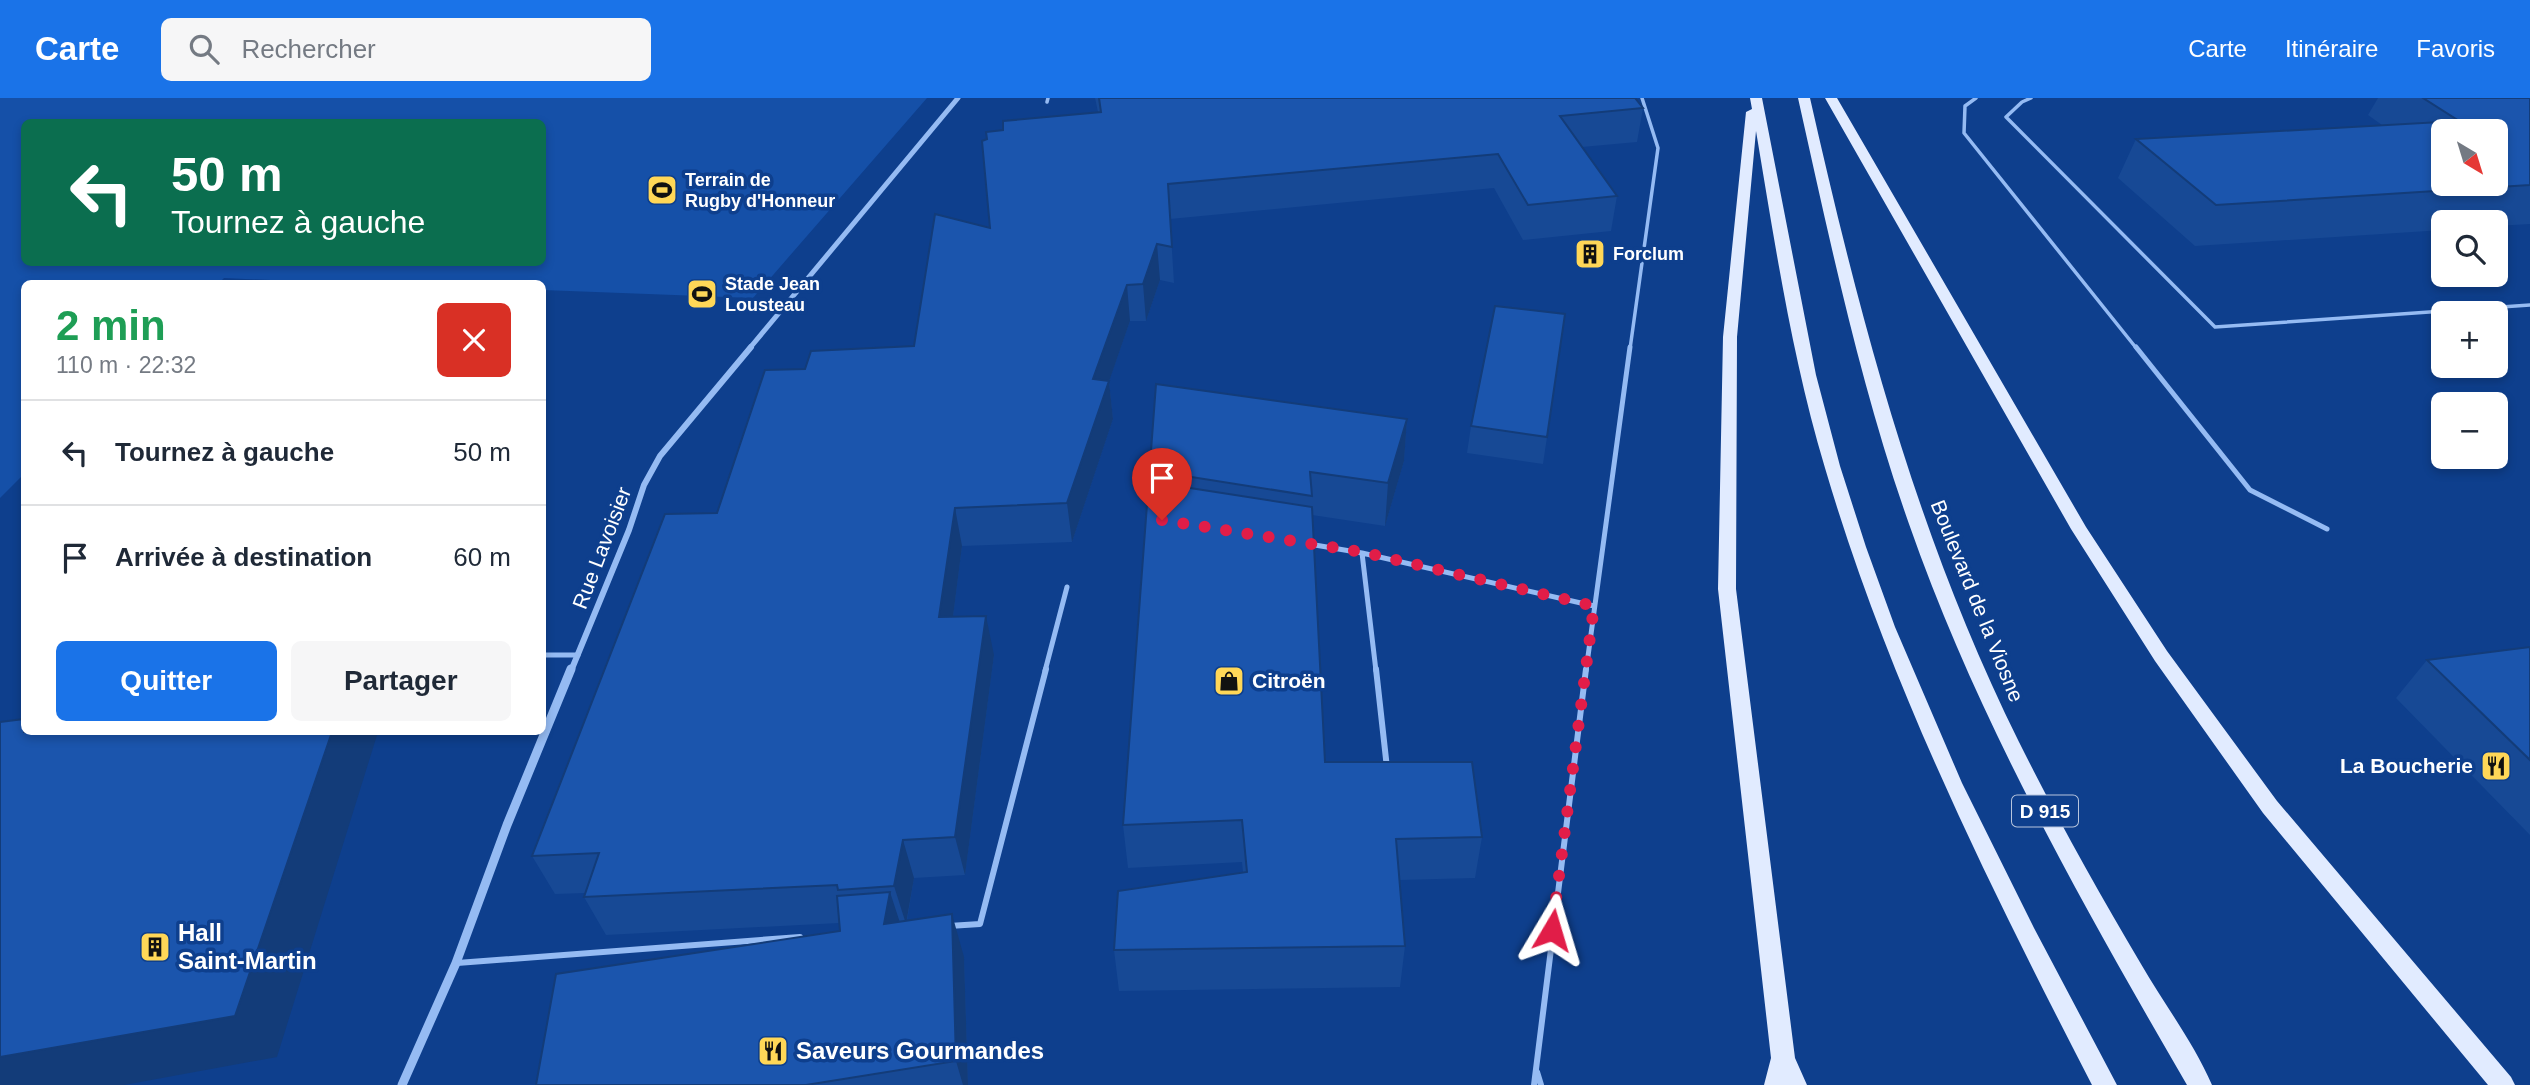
<!DOCTYPE html>
<html lang="fr">
<meta charset="utf-8">
<style>
body{margin:0;font-family:Arial,sans-serif;background:#f6f6f7;color:#1f2937;height:100vh;display:flex;flex-direction:column;font-size:26px;white-space:nowrap}
*{box-sizing:border-box;margin:0}
p{font-size:23px;color:#747a83}
.icon{flex:none;width:38px;height:38px;fill:none;stroke:currentColor;stroke-width:2;stroke-linecap:round;stroke-linejoin:round}
.map{position:relative;flex:1;overflow:hidden}
.sheet{position:absolute;left:21px;top:182px;width:525px;height:455px;display:flex;flex-direction:column;background:#fff;border-radius:10px;box-shadow:0 4px 10px #0003}
.sheet>*{flex:none}
.top-card{position:absolute;left:21px;top:21px;width:525px;height:147px;border-radius:10px;box-shadow:0 4px 10px #0003;background:#0b6e4f;color:#fff;overflow:hidden}
.needle{width:46px;rotate:142deg}
.buttons{position:absolute;left:2431px;top:21px;display:grid;gap:14px}
.buttons a{display:grid;place-items:center;width:77px;height:77px;border-radius:10px;background:#fff;box-shadow:0 4px 10px #0003;font-size:35px}
.pin{position:absolute;display:grid;place-items:center;width:60px;height:60px;color:#fff;margin:-72px -30px;border-radius:50% 50% 50% 0;rotate:-45deg;box-shadow:0 0 7px #0007}
.pin .icon{rotate:45deg}
.me{position:absolute;width:77px;margin:-38px;rotate:7deg;stroke-linejoin:round;filter:drop-shadow(0 0 5px #0008)}
.turn{display:flex;align-items:center;gap:24px;height:147px;padding:0 35px;font-size:32px}
.turn .icon{width:91px;height:91px;stroke-width:2.5}
.turn b{display:block;font-size:49px;line-height:60px}
.round{display:grid;place-items:center;flex:none;width:74px;height:74px;border-radius:10px;background:#f6f6f7}
.overview{display:flex;align-items:center;justify-content:space-between;height:119px;padding:0 35px}
h1{font-size:42px;font-weight:700;line-height:52px;color:#1e9e55}
.primary-button{display:flex;gap:14px;margin-top:auto;padding:14px 35px}
.primary-button a{flex:1;height:80px;border-radius:10px;background:#1a73e8;color:#fff;font-size:28px;font-weight:700;line-height:80px;text-align:center}
.primary-button a+a{background:#f6f6f7;color:#1f2937}
ul{padding:0;list-style:none}
li{display:flex;align-items:center;gap:21px;height:105px;padding:0 35px;border-top:2px solid #e0e1e3}
li div{flex:1}
li b{display:block;font-size:26px}
li em{font-style:normal}
header{display:flex;align-items:center;gap:42px;box-sizing:border-box;height:98px;padding:0 35px;background:#1a73e8;color:#fff}
header strong{font-size:33px}
nav{display:flex;gap:38px;margin-inline-start:auto;font-size:24px}
.search{width:490px;height:63px;background:#f6f6f7;display:flex;align-items:center;gap:18px;box-sizing:border-box;padding:0 24px;border-radius:10px;color:#747a83;font-size:26px}
.map>svg:first-child{display:block}
.green{fill:#1550a8;fill-rule:evenodd}
.lines{fill:none;stroke-linecap:round;stroke-linejoin:round}
.lane-far2{stroke:#95bbf3;stroke-width:3.5}
.lane-far1{stroke:#95bbf3;stroke-width:5}
.lane{stroke:#95bbf3;stroke-width:6}
.street-far2{stroke:#95bbf3;stroke-width:5}
.street-far1{stroke:#95bbf3;stroke-width:6}
.street{stroke:#95bbf3;stroke-width:9}
.primary{fill:#e1ebff;fill-rule:evenodd}
.wall{fill:#174995}
.shaded-wall{fill:#133c79}
.building{fill:#1b55ad;stroke:#133c79;stroke-width:2;fill-rule:evenodd}
.route{stroke:#e11d48;stroke-width:12;stroke-dasharray:0 21.6}
.labels{text-anchor:middle;stroke-width:7;stroke-linejoin:round;paint-order:stroke}
.far-poi-label{font-size:18px;font-weight:bold;fill:#fff;stroke:#0e3f8d;text-anchor:start}
.shield{fill:#0e3f8d;stroke:#b7c5dd;stroke-width:2}
.shield-label{font-size:19px;font-weight:bold;fill:#fff}
.street-label{font-size:21px;fill:#fff;stroke:#0e3f8d}
.poi-label{font-size:21px;font-weight:bold;fill:#fff;stroke:#0e3f8d;text-anchor:start}
.near-poi-label{font-size:24px;font-weight:bold;fill:#fff;stroke:#0e3f8d;text-anchor:start}
</style>
<header>
<strong>Carte</strong>
<div class="search"><svg class="icon" aria-label="search" viewBox="0 0 24 24"><circle cx="10" cy="10" r="6"/><path d="M15 15l6 6"/></svg>Rechercher</div>
<nav><a>Carte</a><a>Itinéraire</a><a>Favoris</a></nav>
</header>
<div class="map">
<svg width="2530" height="987" viewBox="0 0 2530 987">
<rect width="100%" height="100%" fill="#0e3f8d"/>
<!-- green -->
<path class="green" d="M0,0H927L753,200L543,192L542,186H363L224,180L218,186H24V376L0,400ZM24,24H542V164H24Z"/>
<g class="lines">
<!-- lane-far2 -->
<path class="lane-far2" d="M1976,0L1965,8L1964,35L2137,251
M2031,0L2022,4L2006,19L2215,229L2530,207
M1047,4L1048,0
M1630,251L1658,50L1642,0"/>
<!-- lane-far1 -->
<path class="lane-far1" d="M2136,249L2250,392L2327,431
M1309,446L1362,455L1594,508
M1362,455L1376,573
M542,557H578
M1045,573L1067,489
M1586,573L1630,249"/>
<!-- lane -->
<path class="lane" d="M1376,571L1387,670
M949,828L980,826L1046,571
M457,865L800,839
M1537,974L1541,987
M1534,987L1586,571"/>
<!-- street-far2 -->
<path class="street-far2" d="M749,251L958,0"/>
<!-- street-far1 -->
<path class="street-far1" d="M571,573L629,432L644,387L660,358L751,249"/>
<!-- street -->
<path class="street" d="M402,987L456,865L507,727L571,571"/>
<!-- primary -->
<path class="primary" d="M1750,0H1762L1816,277L1840,368L1866,449L1895,529L1962,685L2034,830L2117,987H2092C1989,787 1889,587 1825,370C1792,260 1775,146 1756,33L1737,239L1736,491L1795,960L1807,987H1764L1771,960L1718,491L1723,239L1746,14L1752,11Z
M1798,0H1810C1861,225 1916,436 2019,644C2057,720 2098,793 2141,866C2164,906 2194,945 2212,987H2187C2082,806 1978,623 1909,426C1860,287 1830,143 1798,0Z
M1825,0H1837L2086,429L2167,553L2277,703L2511,979L2515,987H2488L2263,715L2155,563L2071,431Z"/>
</g>
<!-- wall -->
<path class="wall" d="M1095,0H1635L1643,10L1637,44L1582,49L1617,98L1611,133L1523,142L1494,90L1170,121L1174,185L1160,182L1146,223H1130L1109,283L1113,321L1072,444L962,448L953,519L994,557L965,777L914,780L907,823L964,859L968,987H536L840,833L839,825L606,837L584,799L586,795L555,796L532,758L717,415L805,271L914,248L990,130L987,41L1003,32L1098,14Z
M2378,0H2530V126L2496,128V124H2443V132L2195,148L2118,80L2136,41L2382,27L2368,17Z
M1156,286L1407,321L1404,363L1385,428L1312,417L1325,664L1482,739L1475,780L1400,782L1405,848L1400,889L1119,893L1114,852L1243,774L1242,764L1128,770L1123,727Z
M1471,328L1547,339L1543,366L1467,355Z
M2530,549V737L2396,600L2427,562Z"/>
<!-- shaded-wall -->
<path class="shaded-wall" d="M1157,146L1160,182L1146,223L1143,186Z
M1127,187L1130,223L1104,298L1109,283L1113,321L1072,444L1067,405L1093,281Z
M1407,321L1404,363L1385,428L1388,385Z
M1160,374L1163,417L1154,381L1155,376Z
M955,410L962,448L948,558L939,519Z
M986,518L994,557L965,777L955,739Z
M332,634H378L277,959L124,987H0V959Z
M903,742L914,780L906,826L894,788Z
M890,794L904,837L884,826Z
M952,816L964,859L968,987H963L956,963Z"/>
<!-- building -->
<path class="building" d="M1099,0H1635L1643,10L1560,18L1617,98L1528,107L1498,56L1168,86L1172,149L1157,146L1143,186L1127,187L1093,281L1109,283L1067,405L955,410L939,519L986,518L955,739L903,742L894,788L838,792L837,787L584,799L599,755L532,758L665,416L717,415L765,272L805,271L811,253L914,248L935,116L990,130L982,43L987,41L986,34L1003,32V23L1101,14Z
M2423,0H2530V87L2216,107L2136,41L2459,23ZM2443,33H2496V86H2443Z
M1495,208L1565,216L1547,339L1471,328Z
M1156,286L1407,321L1388,385L1310,374L1312,398L1160,374L1155,376L1154,381L1158,385L1312,409L1325,664H1472L1482,739L1396,741L1405,848L1114,852L1118,793L1247,774L1242,722L1123,727Z
M2530,549V662L2427,562Z
M24,621V634H332L235,918L0,959V624Z
M890,794L884,826L952,816L956,963L806,987H536L556,876L840,833L837,798Z"/>
<g class="lines">
<!-- route -->
<path class="route" d="M1162,422L1362,454L1594,508L1552,832"/>
</g>
<!-- icons -->
<defs>
<g id="stadium-square" transform="scale(1.575)"><rect x="-9" y="-9" width="18" height="18" rx="4" fill="#ffd757" stroke="#0e3f8d"/><path d="M0-5a6.5 5 0 1 0 0 10a6.5 5 0 1 0 0-10ZM-3.5-1.8h7v3.6h-7Z" fill="#111"/></g>
<g id="building-square" transform="scale(1.575)"><rect x="-9" y="-9" width="18" height="18" rx="4" fill="#ffd757" stroke="#0e3f8d"/><path d="M-4-6H4V6H1V3H-1V6H-4ZM-2.5-4.3h1.7v1.8h-1.7ZM.8-4.3h1.7v1.8H.8ZM-2.5-1h1.7V.8h-1.7ZM.8-1h1.7V.8H.8Z" fill="#111"/></g>
<g id="shop-square" transform="scale(1.575)"><rect x="-9" y="-9" width="18" height="18" rx="4" fill="#ffd757" stroke="#0e3f8d"/><path d="M-5-2.5h2.3a2.7 3.5 0 0 1 5.4 0H5L5.5 6h-11ZM-1.5-2.5h3a1.5 2.3 0 0 0-3 0Z" fill="#111"/></g>
<g id="restaurant-square" transform="scale(1.575)"><rect x="-9" y="-9" width="18" height="18" rx="4" fill="#ffd757" stroke="#0e3f8d"/><path d="M-5-6h1v4h1v-4h1v4h1v-4h1v5L-1.5 .5V6h-2V.5L-5-1ZM5-6V6H3V1.5H1.5Q1.5-4 5-6Z" fill="#111"/></g>
</defs>
<g fill-rule="evenodd">
<use href="#stadium-square" x="662" y="92"/>
<use href="#building-square" x="1590" y="156"/>
<use href="#stadium-square" x="702" y="196"/>
<use href="#shop-square" x="1229" y="583"/>
<use href="#restaurant-square" x="2496" y="668"/>
<use href="#building-square" x="155" y="849"/>
<use href="#restaurant-square" x="773" y="953"/>
</g>
<g class="labels">
<!-- far-poi labels -->
<g class="far-poi-label">
<text x="685" y="88">Terrain de<tspan x="685" dy="21">Rugby d'Honneur</tspan></text>
<text x="1613" y="162">Forclum</text>
<text x="725" y="192">Stade Jean<tspan x="725" dy="21">Lousteau</tspan></text>
</g>
<!-- shield labels -->
<rect class="shield" x="2012" y="697.5" width="66" height="31" rx="5"/>
<g class="shield-label">
<text x="2045" y="720">D 915</text>
</g>
<!-- street labels -->
<g class="street-label">
<text transform="translate(602 450) rotate(-69)" y="7">Rue Lavoisier</text>
<text transform="translate(1977 503) rotate(68)" y="7">Boulevard de la Viosne</text>
</g>
<!-- poi labels -->
<g class="poi-label">
<text x="1252" y="590">Citroën</text>
<text x="2473" y="675" text-anchor="end">La Boucherie</text>
</g>
<!-- near-poi labels -->
<g class="near-poi-label">
<text x="178" y="843">Hall<tspan x="178" dy="28">Saint-Martin</tspan></text>
<text x="796" y="961">Saveurs Gourmandes</text>
</g>
</g>
</svg>
<div class="buttons">
<a><svg class="needle" viewBox="-14 -14 28 28"><path d="M0-13l5 13h-10z" fill="#e53935"/><path d="M0 13l5-13h-10z" fill="#747a83"/></svg></a>
<a><svg class="icon" aria-label="search" viewBox="0 0 24 24"><circle cx="10" cy="10" r="6"/><path d="M15 15l6 6"/></svg></a>
<a>+</a>
<a>−</a>
</div>
<div class="pin" style="left:1162px;top:422px;background:#d93025"><svg class="icon" aria-label="arrive" viewBox="0 0 24 24"><path d="M6 21V4h12l-3 4 3 4H6"/></svg></div>
<svg class="me" style="left:1552px;top:832px" viewBox="-20 -20 40 40"><path d="M0-17L14 15 0 8-14 15z" fill="#e11d48" stroke="#fff" stroke-width="4"/></svg>
<div class="top-card">
<div class="turn"><svg class="icon" aria-label="left" viewBox="0 0 24 24"><path d="M17 20v-9H6M10 6l-5 5 5 5"/></svg><div><b>50 m</b>Tournez à gauche</div></div>
</div>
<section class="sheet">
<div class="overview"><div><h1>2 min</h1><p>110 m · 22:32</p></div><a class="round" style="background:#d93025;color:#fff"><svg class="icon" aria-label="close" viewBox="0 0 24 24"><path d="M6 6l12 12M18 6L6 18"/></svg></a></div>
<ul>
<li><svg class="icon" aria-label="left" viewBox="0 0 24 24"><path d="M17 20v-9H6M10 6l-5 5 5 5"/></svg><div><b>Tournez à gauche</b></div><em>50 m</em></li>
<li><svg class="icon" aria-label="arrive" viewBox="0 0 24 24"><path d="M6 21V4h12l-3 4 3 4H6"/></svg><div><b>Arrivée à destination</b></div><em>60 m</em></li>
</ul>
<div class="primary-button"><a>Quitter</a><a>Partager</a></div>
</section>
</div>
